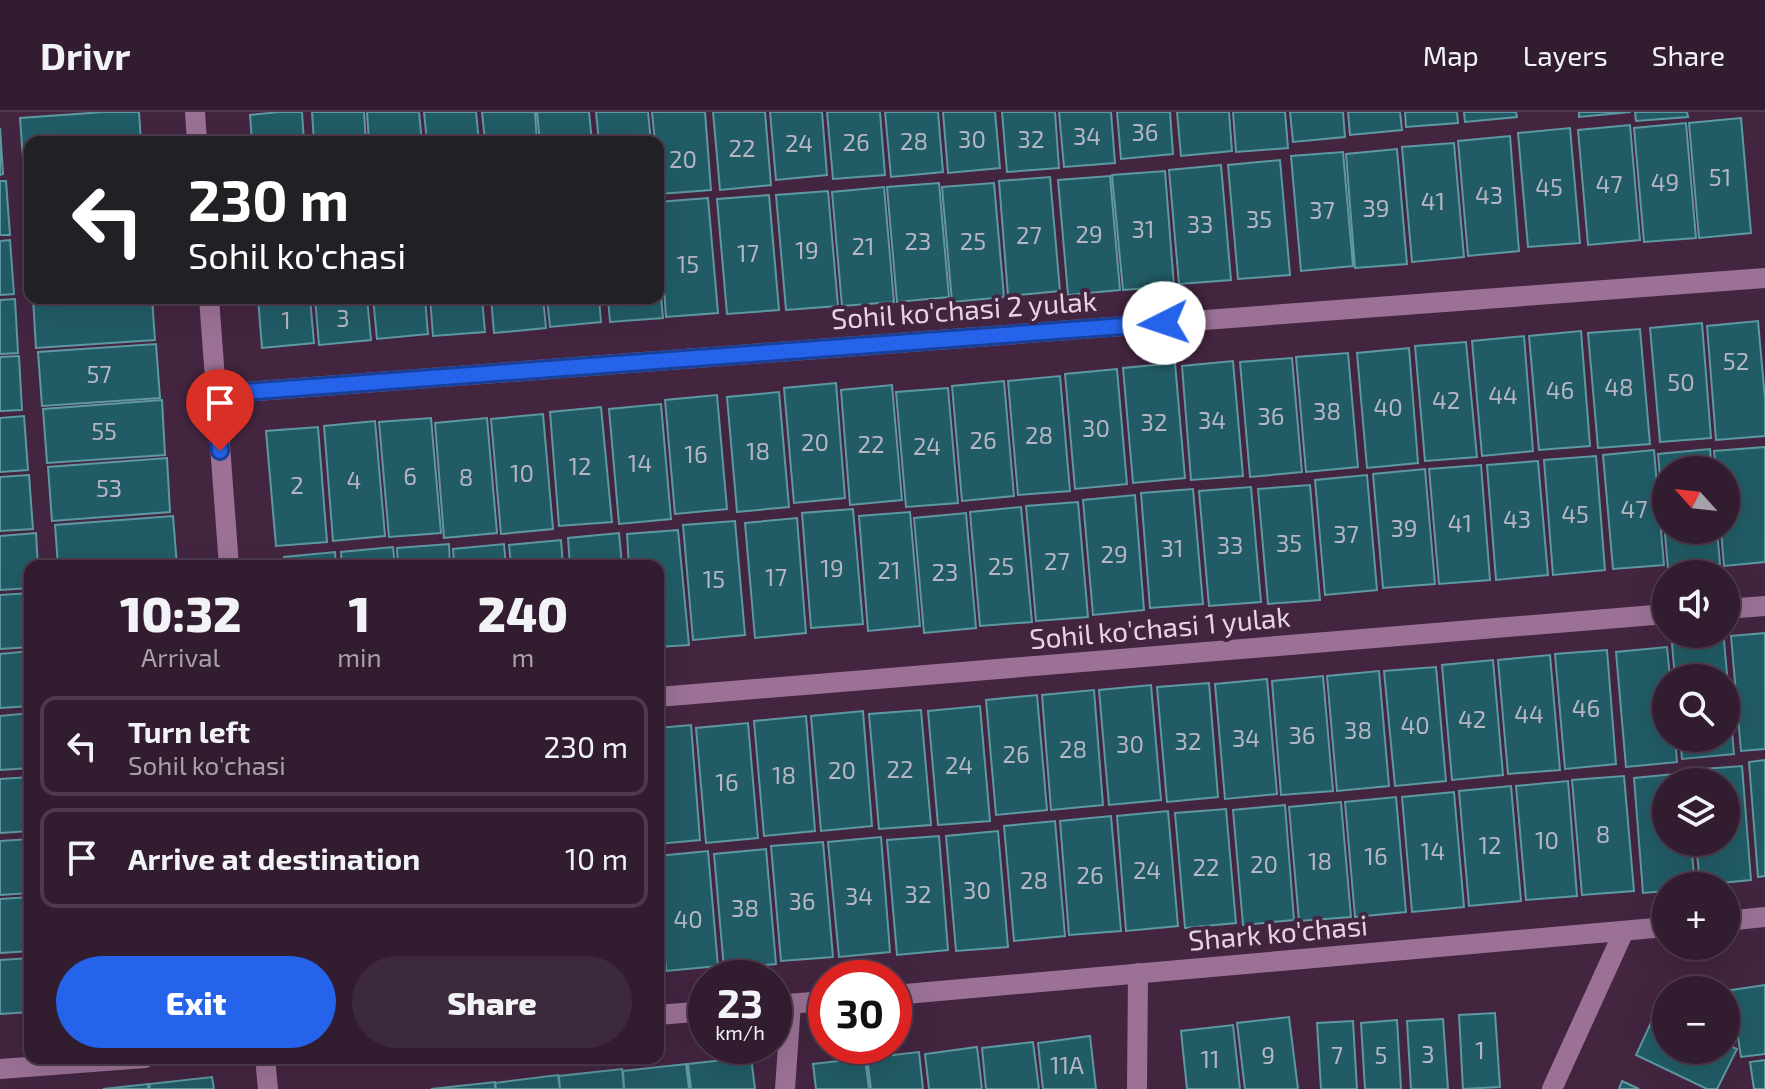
<!DOCTYPE html>
<meta charset="utf-8">
<style>
body{margin:0;font-family:"Exo 2",sans-serif;background:#3d293c;color:#f1f3f6;height:100vh;display:flex;flex-direction:column;font-size:30px;white-space:nowrap}
*{box-sizing:border-box;margin:0}
p{font-size:26px;color:#a8a1ab}
.icon{flex:none;width:44px;height:44px;fill:none;stroke:currentColor;stroke-width:2;stroke-linecap:round;stroke-linejoin:round}
.map{position:relative;flex:1;overflow:hidden}
.side{position:absolute;left:24px;top:448px;width:640px;height:504px;display:flex;flex-direction:column;background:#321c30;border-radius:16px;box-shadow:0 8px 32px #0002,0 0 0 2px #4d3a4c}
.side>*{flex:none}
.top-card{position:absolute;left:24px;top:24px;width:640px;height:168px;border-radius:16px;box-shadow:0 8px 32px #0002,0 0 0 2px #4d3a4c;background:#202124;color:#fff;overflow:hidden}
.needle{width:52px;rotate:297deg}
.tools{position:absolute;left:1652px;top:344px;display:grid;gap:16px}
.tools a{display:grid;place-items:center;width:88px;height:88px;border-radius:50%;background:#321c30;box-shadow:0 8px 32px #0002,0 0 0 2px #4d3a4c;font-size:40px}
.speed{position:absolute;left:688px;top:848px;display:flex;gap:16px;font-size:40px;font-weight:700;text-align:center}
.speed>*{display:grid;place-content:center;width:104px;height:104px;border-radius:50%;background:#321c30;box-shadow:0 8px 32px #0002,0 0 0 2px #4d3a4c;line-height:1}
.speed small{font-size:20px;font-weight:400}
.speed .limit{border:12px solid #d22;background:#fff;color:#111}
.pin{position:absolute;display:grid;place-items:center;width:68px;height:68px;color:#fff;margin:-82px -34px;border-radius:50% 50% 50% 0;rotate:-45deg;box-shadow:0 0 8px #0007}
.pin .icon{rotate:45deg}
.me{position:absolute;width:88px;margin:-44px;rotate:266deg;stroke-linejoin:round;filter:drop-shadow(0 0 6px #0008)}
.turn{display:flex;align-items:center;gap:28px;height:168px;padding:0 32px;font-size:36px}
.turn .icon{width:104px;height:104px;stroke-width:2.5}
.turn b{display:block;font-size:56px;line-height:68px}
.eta{display:flex;justify-content:space-evenly;align-items:center;height:136px;text-align:center}
.eta b{font-size:48px;font-weight:800;line-height:56px}
.primary-button{display:flex;gap:16px;margin-top:auto;padding:16px 32px}
.primary-button a{flex:1;height:92px;border-radius:48px;background:#2563eb;color:#fff;font-size:32px;font-weight:800;line-height:92px;text-align:center}
.primary-button a+a{background:#3d293c;color:#f1f3f6}
ul{padding:0;list-style:none}
li{display:flex;align-items:center;gap:24px;height:100px;margin:0 16px 12px;padding:0 16px;border:4px solid #4d3a4c;border-radius:16px}
li div{flex:1}
li b{display:block;font-size:30px}
li em{font-style:normal}
header{display:flex;align-items:center;gap:48px;box-sizing:border-box;height:112px;padding:0 40px;background:#321c30;border-bottom:2px solid #4d3a4c}
header strong{font-size:38px}
nav{display:flex;gap:44px;margin-inline-start:auto;font-size:28px}
.map>svg:first-child{display:block}
.building{fill:#215c66;stroke:#5e98a2;stroke-width:2}
.lines{fill:none;stroke-linecap:round;stroke-linejoin:round}
.minor{stroke:#9b7296;stroke-width:20}
.route-casing{stroke:#184099;stroke-width:20}
.route{stroke:#2563eb;stroke-width:14}
.labels{text-anchor:middle;stroke-width:8;stroke-linejoin:round;paint-order:stroke}
.number-label{font-size:24px;fill:#b5b5c4}
.street-label{font-size:28px;fill:#e6d3e4;stroke:#432540}
</style>
<header>
<strong>Drivr</strong>
<nav><a>Map</a><a>Layers</a><a>Share</a></nav>
</header>
<div class="map">
<svg width="1765" height="977" viewBox="0 0 1765 977">
<rect width="100%" height="100%" fill="#432540"/>
<!-- building -->
<path class="building" d="M104,0H139L141,30H30V60H24L20,6Z
M279,0H302L304,30H252L250,3Z
M312,0H364L366,30H314Z
M367,0H419L422,30H369Z
M424,0H476L479,30H427Z
M482,0H535L537,30H485Z
M537,0H589L592,30H540Z
M596,0H648L651,30H599Z
M652,0H705L711,78L659,82L658,30H655Z
M713,0H765L771,73L720,78Z
M770,0H822L827,63L776,68Z
M827,0H880L885,63L833,67Z
M885,0H938L943,60L891,65Z
M943,0H995L1000,56L948,61Z
M1002,0H1055L1059,56L1007,60Z
M1059,0H1111L1115,51L1064,55Z
M1117,0H1170L1173,42L1121,47Z
M1177,0H1229L1232,39L1181,44Z
M1233,0H1285L1288,36L1236,40Z
M1290,0H1343L1345,25L1293,30Z
M1348,0H1400L1402,18L1350,23Z
M1405,0H1457L1458,11L1406,15Z
M1464,0H1516L1517,5L1465,10Z
M1579,0H1631L1579,5Z
M1635,0H1687L1688,5L1636,9Z
M1741,6L1751,121L1699,126L1689,11Z
M1686,11L1696,126L1644,130L1634,16Z
M1630,13L1640,128L1588,133L1578,18Z
M0,16L3,62L0,63Z
M1570,16L1580,131L1528,135L1518,21Z
M1510,24L1519,139L1468,144L1458,29Z
M1454,31L1464,145L1412,150L1402,35Z
M1397,37L1407,152L1355,156L1346,42Z
M1343,40L1353,154L1301,159L1291,44Z
M1280,48L1290,163L1238,167L1228,53Z
M1221,53L1231,168L1179,172L1169,58Z
M1165,59L1174,174L1123,178L1112,63Z
M1110,64L1120,178L1068,183L1058,68Z
M25,65H30V119H29Z
M1050,65L1060,179L1008,184L999,69Z
M0,69H6L10,123H0Z
M939,71L949,185L897,190L887,75Z
M994,71L1004,185L952,190L942,75Z
M884,75L894,190L842,194L832,80Z
M828,79L838,194L786,198L776,83Z
M769,83L779,198L727,202L717,87Z
M708,86L718,201L666,205L658,90Z
M10,128L14,182L0,183V129Z
M658,152L663,206L610,210L608,186H658Z
M33,186H152L155,228L36,236Z
M258,186H310L314,231L262,236Z
M315,186H367L371,228L319,233Z
M373,186H425L428,222L377,227Z
M430,186H482L485,220L433,224Z
M491,186H543L546,216L494,221Z
M547,186H599L601,210L550,215Z
M15,187L18,241L0,242V188Z
M1758,209L1765,287V324L1716,328L1707,214Z
M1702,211L1711,326L1660,330L1650,216Z
M1640,217L1650,332L1598,336L1588,221Z
M1581,219L1590,334L1539,338L1529,224Z
M1524,224L1533,339L1482,344L1472,229Z
M1466,230L1477,345L1425,349L1415,234Z
M156,232L160,286L42,294L38,240Z
M1409,236L1418,351L1367,356L1357,241Z
M1348,241L1358,355L1306,360L1296,245Z
M19,244L22,298L0,299V245Z
M1292,246L1302,360L1250,365L1240,250Z
M1233,249L1243,364L1191,368L1182,254Z
M1175,251L1185,366L1133,371L1123,256Z
M1117,257L1127,372L1075,377L1065,262Z
M1060,264L1070,379L1018,383L1008,269Z
M1004,269L1014,384L962,389L952,274Z
M836,271L845,386L794,391L784,276Z
M892,273L902,388L850,393L841,278Z
M948,276L958,391L906,395L896,280Z
M779,280L789,395L737,400L727,285Z
M717,283L727,397L675,402L665,288Z
M162,288L165,343L47,351L43,297Z
M661,292L671,407L619,412L609,297Z
M601,295L612,410L559,414L550,300Z
M543,302L553,417L501,422L491,307Z
M24,304L28,358L0,360V306Z
M431,306L441,421L389,425L379,310Z
M487,306L497,421L444,426L435,311Z
M375,309L385,424L333,429L324,314Z
M318,315L327,430L276,434L266,319Z
M1765,335V450L1724,454L1721,418H1726V358H1716L1714,339Z
M1710,337L1712,358H1666V418H1717L1720,452L1668,457L1658,342Z
M1654,338L1664,453L1613,457L1603,343Z
M1596,344L1605,458L1553,463L1544,348Z
M167,346L170,400L52,409L48,355Z
M1538,349L1548,463L1496,468L1487,353Z
M1481,353L1490,468L1439,472L1429,357Z
M1425,357L1435,472L1383,476L1373,362Z
M29,363L33,417L0,419V365Z
M1367,363L1377,478L1325,483L1315,368Z
M1310,373L1320,488L1268,492L1258,377Z
M1251,375L1261,490L1209,494L1199,379Z
M1193,377L1203,492L1150,496L1141,381Z
M1135,383L1144,498L1093,503L1083,388Z
M1078,390L1088,505L1036,509L1026,394Z
M1021,395L1032,510L980,514L970,400Z
M853,397L863,512L811,516L802,401Z
M910,400L920,514L868,519L859,404Z
M966,401L976,516L924,521L914,406Z
M173,404L177,454H58L55,413Z
M797,406L806,521L755,526L745,411Z
M735,409L745,523L693,528L683,413Z
M678,418L689,533L658,535V454H629L627,422Z
M36,421L38,454H30V476L0,478V424Z
M619,421L622,454H570L568,426Z
M561,428L563,454H511L509,433Z
M449,432L450,454H398L397,436Z
M504,432L506,454H454L453,437Z
M393,435L395,454H342L341,440Z
M335,440L336,454H284V445Z
M30,481V535L0,537V483Z
M1765,521V637L1741,639L1731,524Z
M1724,528L1734,642L1682,647L1680,626H1726V566H1675L1672,532Z
M1667,535L1670,566H1666V626H1675L1677,650L1626,655L1616,540Z
M1607,538L1616,652L1565,657L1555,542Z
M30,539V594L0,596V542Z
M1550,543L1560,658L1508,662L1498,548Z
M1493,548L1503,663L1452,668L1442,553Z
M1436,555L1446,669L1395,674L1384,559Z
M1379,559L1389,674L1337,679L1327,564Z
M1323,564L1333,679L1281,683L1272,569Z
M1267,567L1277,682L1225,687L1215,572Z
M1209,571L1218,685L1167,690L1157,575Z
M1151,573L1161,688L1109,693L1099,578Z
M1094,578L1103,693L1051,698L1042,583Z
M1037,583L1047,698L996,703L986,588Z
M980,594L990,709L938,713L928,599Z
M921,598L931,713L879,717L869,602Z
M863,599L872,714L821,719L811,604Z
M30,601V656L0,658V604Z
M806,604L815,719L764,724L754,609Z
M748,611L758,726L706,731L696,616Z
M691,613L700,728L658,732V616Z
M1765,648V764L1758,765L1749,650Z
M1742,654L1751,768L1700,773L1696,730H1726V670H1691L1690,658Z
M1685,661L1686,670H1666V730H1691L1695,774H1666V779L1643,781L1634,666Z
M1624,664L1634,779L1582,783L1572,668Z
M30,665V719L0,721V667Z
M1568,669L1577,784L1526,788L1516,674Z
M1511,674L1521,789L1469,794L1459,679Z
M1454,680L1464,795L1412,800L1402,685Z
M1396,685L1406,800L1355,805L1345,690Z
M1341,690L1351,805L1299,809L1289,695Z
M1285,693L1294,808L1243,813L1233,698Z
M1226,697L1236,811L1185,816L1175,701Z
M1168,699L1178,814L1126,819L1117,704Z
M1111,704L1121,819L1069,823L1060,709Z
M1055,709L1065,824L1014,829L1004,714Z
M998,719L1008,835L956,839L946,724Z
M939,724L948,838L897,843L887,728Z
M881,725L890,840L839,845L828,730Z
M30,727V781L0,783V729Z
M823,730L833,845L781,849L771,734Z
M766,737L776,852L724,857L714,742Z
M708,739L718,854L666,859L658,744Z
M30,785V839L0,841V787Z
M658,807L662,860H658Z
M30,846V900L0,902V848Z
M1765,873V942L1741,945L1731,878Z
M1656,900L1666,905V938H1726V932L1737,937L1717,977H1707L1636,943Z
M1495,901L1500,975L1463,977L1459,903Z
M1289,905L1298,977H1245L1237,911Z
M1443,907L1448,977H1411L1407,909Z
M1397,908L1401,977H1365L1361,911Z
M1353,909L1357,977H1321L1317,911Z
M1233,913L1240,977H1187L1181,919Z
M1090,924L1096,977H1043L1038,931Z
M1033,930L1039,977H986L982,936Z
M977,935L982,977H929L925,942Z
M919,940L923,977H871L867,946Z
M751,945L755,977H691L688,952Z
M865,946L869,977H816L813,952Z
M1765,948V977H1754L1750,950Z
M686,952L689,977H624L623,959Z
M622,957L624,977H560L559,964Z
M558,963L560,977H496L495,971Z
M212,965L214,977H150L149,972Z
M1622,969L1639,977H1619Z
M495,970V977H431Z
M148,972V977H103Z"/>
<g class="lines">
<!-- minor -->
<path class="minor" d="M195,0L197,30
M209,186L229,454
M216,282L1765,166
M1726,497L1765,494
M658,585L1666,502
M1726,809L1765,805
M894,883L1666,815
M774,893L826,889
M658,903L706,899
M265,946L268,977
M0,957L145,946
M785,977L791,892
M1137,977L1138,861
M1552,977L1624,819"/>
</g>
<g class="lines">
<!-- route casing -->
<g class="route-casing">
<path id="route" d="M220,339L216,282L1164,211"/>
</g>
<!-- route -->
<use href="#route" class="route"/>
</g>
<g class="labels">
<!-- number labels -->
<g class="number-label">
<text x="1145" y="29">36</text>
<text x="1087" y="33">34</text>
<text x="972" y="36">30</text>
<text x="1031" y="36">32</text>
<text x="914" y="38">28</text>
<text x="856" y="39">26</text>
<text x="799" y="40">24</text>
<text x="742" y="45">22</text>
<text x="683" y="56">20</text>
<text x="1720" y="74">51</text>
<text x="1665" y="79">49</text>
<text x="1609" y="81">47</text>
<text x="1549" y="84">45</text>
<text x="1489" y="92">43</text>
<text x="1433" y="98">41</text>
<text x="1376" y="105">39</text>
<text x="1322" y="107">37</text>
<text x="1259" y="116">35</text>
<text x="1200" y="121">33</text>
<text x="1143" y="126">31</text>
<text x="1089" y="131">29</text>
<text x="1029" y="132">27</text>
<text x="918" y="138">23</text>
<text x="973" y="138">25</text>
<text x="863" y="143">21</text>
<text x="807" y="147">19</text>
<text x="748" y="150">17</text>
<text x="688" y="161">15</text>
<text x="343" y="215">3</text>
<text x="286" y="217">1</text>
<text x="1736" y="258">52</text>
<text x="99" y="271">57</text>
<text x="1681" y="279">50</text>
<text x="1619" y="284">48</text>
<text x="1560" y="287">46</text>
<text x="1503" y="292">44</text>
<text x="1446" y="297">42</text>
<text x="1388" y="304">40</text>
<text x="1327" y="308">38</text>
<text x="1271" y="313">36</text>
<text x="1212" y="317">34</text>
<text x="1154" y="319">32</text>
<text x="1096" y="325">30</text>
<text x="104" y="328">55</text>
<text x="1039" y="332">28</text>
<text x="983" y="337">26</text>
<text x="815" y="339">20</text>
<text x="871" y="341">22</text>
<text x="927" y="343">24</text>
<text x="758" y="348">18</text>
<text x="696" y="351">16</text>
<text x="640" y="360">14</text>
<text x="580" y="363">12</text>
<text x="522" y="370">10</text>
<text x="410" y="373">6</text>
<text x="466" y="374">8</text>
<text x="354" y="377">4</text>
<text x="297" y="382">2</text>
<text x="109" y="385">53</text>
<text x="1634" y="406">47</text>
<text x="1575" y="411">45</text>
<text x="1517" y="416">43</text>
<text x="1460" y="420">41</text>
<text x="1404" y="425">39</text>
<text x="1346" y="431">37</text>
<text x="1289" y="440">35</text>
<text x="1230" y="442">33</text>
<text x="1172" y="445">31</text>
<text x="1114" y="451">29</text>
<text x="1057" y="458">27</text>
<text x="1001" y="463">25</text>
<text x="832" y="465">19</text>
<text x="889" y="467">21</text>
<text x="945" y="469">23</text>
<text x="776" y="474">17</text>
<text x="714" y="476">15</text>
<text x="1586" y="605">46</text>
<text x="1529" y="611">44</text>
<text x="1472" y="616">42</text>
<text x="1415" y="622">40</text>
<text x="1358" y="627">38</text>
<text x="1302" y="632">36</text>
<text x="1246" y="635">34</text>
<text x="1188" y="638">32</text>
<text x="1130" y="641">30</text>
<text x="1073" y="646">28</text>
<text x="1016" y="651">26</text>
<text x="959" y="662">24</text>
<text x="900" y="666">22</text>
<text x="842" y="667">20</text>
<text x="784" y="672">18</text>
<text x="727" y="679">16</text>
<text x="1603" y="731">8</text>
<text x="1547" y="737">10</text>
<text x="1490" y="742">12</text>
<text x="1433" y="748">14</text>
<text x="1376" y="753">16</text>
<text x="1320" y="758">18</text>
<text x="1264" y="761">20</text>
<text x="1206" y="764">22</text>
<text x="1147" y="767">24</text>
<text x="1090" y="772">26</text>
<text x="1034" y="777">28</text>
<text x="977" y="787">30</text>
<text x="918" y="791">32</text>
<text x="859" y="793">34</text>
<text x="802" y="798">36</text>
<text x="745" y="805">38</text>
<text x="688" y="816">40</text>
<text x="1480" y="947">1</text>
<text x="1428" y="951">3</text>
<text x="1268" y="952">9</text>
<text x="1337" y="952">7</text>
<text x="1381" y="952">5</text>
<text x="1210" y="956">11</text>
<text x="1067" y="962">11A</text>
</g>
<!-- street labels -->
<g class="street-label">
<text transform="translate(964 198) rotate(-4)" y="10">Sohil ko'chasi 2 yulak</text>
<text transform="translate(1160 516) rotate(-5)" y="10">Sohil ko'chasi 1 yulak</text>
<text transform="translate(1278 821) rotate(-5)" y="10">Shark ko'chasi</text>
</g>
</g>
</svg>
<div class="tools">
<a><svg class="needle" viewBox="-14 -14 28 28"><path d="M0-13l5 13h-10z" fill="#e53935"/><path d="M0 13l5-13h-10z" fill="#a8a1ab"/></svg></a>
<a><svg class="icon" aria-label="sound" viewBox="0 0 24 24"><path d="M4 9h4l5-4v14l-5-4H4zM17 9q2 3 0 6"/></svg></a>
<a><svg class="icon" aria-label="search" viewBox="0 0 24 24"><circle cx="10" cy="10" r="6"/><path d="M15 15l6 6"/></svg></a>
<a><svg class="icon" aria-label="layers" viewBox="0 0 24 24"><path d="M12 4l9 5-9 5-9-5zM3 14l9 5 9-5"/></svg></a>
<a>+</a>
<a>−</a>
</div>
<div class="speed"><div>23<small>km/h</small></div><div class="limit">30</div></div>
<div class="pin" style="left:220px;top:339px;background:#d93025"><svg class="icon" aria-label="arrive" viewBox="0 0 24 24"><path d="M6 21V4h12l-3 4 3 4H6"/></svg></div>
<svg class="me" style="left:1164px;top:211px" viewBox="-20 -20 40 40"><circle r="19" fill="#fff"/><path d="M0-13L10 11 0 6-10 11z" fill="#2563eb"/></svg>
<div class="top-card">
<div class="turn"><svg class="icon" aria-label="left" viewBox="0 0 24 24"><path d="M17 20v-9H6M10 6l-5 5 5 5"/></svg><div><b>230 m</b>Sohil ko'chasi</div></div>
</div>
<section class="side">
<div class="eta">
<div><b>10:32</b><p>Arrival</p></div>
<div><b>1</b><p>min</p></div>
<div><b>240</b><p>m</p></div>
</div>
<ul>
<li><svg class="icon" aria-label="left" viewBox="0 0 24 24"><path d="M17 20v-9H6M10 6l-5 5 5 5"/></svg><div><b>Turn left</b><p>Sohil ko'chasi</p></div><em>230 m</em></li>
<li><svg class="icon" aria-label="arrive" viewBox="0 0 24 24"><path d="M6 21V4h12l-3 4 3 4H6"/></svg><div><b>Arrive at destination</b></div><em>10 m</em></li>
</ul>
<div class="primary-button"><a>Exit</a><a>Share</a></div>
</section>
</div>
